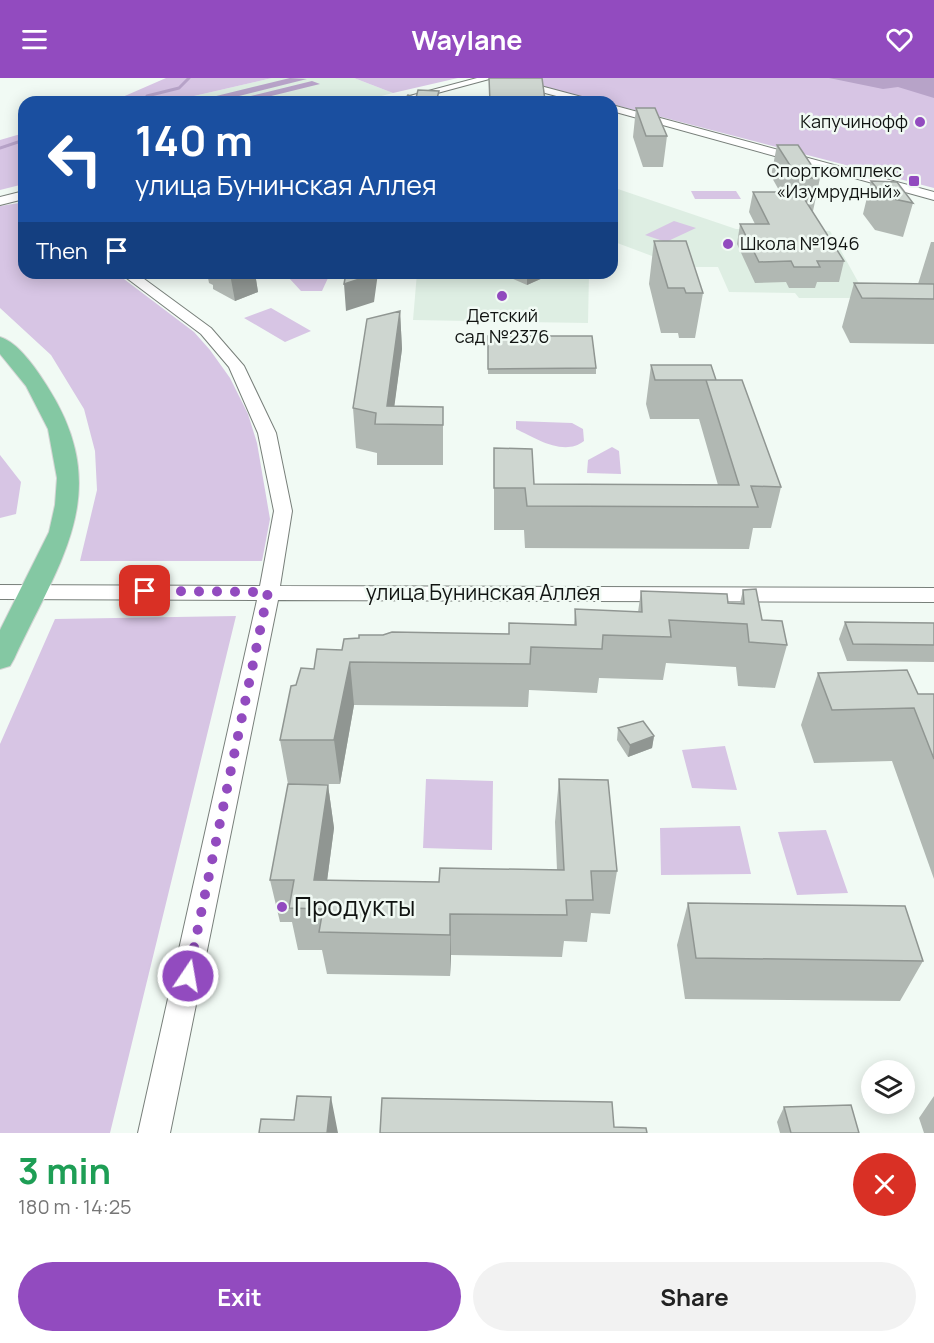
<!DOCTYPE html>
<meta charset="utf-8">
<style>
body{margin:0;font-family:Manrope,sans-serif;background:#f2f2f2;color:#222;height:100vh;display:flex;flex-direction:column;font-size:22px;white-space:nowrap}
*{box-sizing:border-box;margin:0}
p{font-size:20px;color:#767676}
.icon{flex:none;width:33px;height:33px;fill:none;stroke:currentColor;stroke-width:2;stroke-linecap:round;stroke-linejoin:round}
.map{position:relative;height:1055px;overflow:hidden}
.details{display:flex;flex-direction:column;background:#fff;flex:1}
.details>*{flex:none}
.hud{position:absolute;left:18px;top:18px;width:600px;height:183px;border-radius:18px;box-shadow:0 3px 15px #0003;background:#1a4fa0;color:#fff;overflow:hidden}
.fabs{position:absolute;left:861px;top:982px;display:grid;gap:12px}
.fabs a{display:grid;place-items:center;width:54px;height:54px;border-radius:50%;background:#fff;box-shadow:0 3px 15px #0003;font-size:30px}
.pin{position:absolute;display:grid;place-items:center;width:51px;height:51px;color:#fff;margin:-26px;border-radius:12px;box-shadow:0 3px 9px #0006}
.me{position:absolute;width:66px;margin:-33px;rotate:12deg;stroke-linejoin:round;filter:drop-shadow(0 0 4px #0008)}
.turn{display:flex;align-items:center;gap:21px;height:126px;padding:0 18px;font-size:27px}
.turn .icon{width:78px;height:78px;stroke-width:2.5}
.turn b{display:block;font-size:42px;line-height:51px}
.then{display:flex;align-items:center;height:57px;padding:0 18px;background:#0003;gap:12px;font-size:22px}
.round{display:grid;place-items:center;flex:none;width:63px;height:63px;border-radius:32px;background:#f2f2f2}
.headline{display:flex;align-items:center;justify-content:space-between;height:102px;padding:0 18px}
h1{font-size:36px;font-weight:700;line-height:45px;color:#1e9e55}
.primary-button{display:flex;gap:12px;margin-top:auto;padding:12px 18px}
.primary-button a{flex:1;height:69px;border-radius:36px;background:#924bbf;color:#fff;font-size:24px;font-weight:700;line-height:69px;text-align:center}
.primary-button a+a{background:#f2f2f2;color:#222}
header{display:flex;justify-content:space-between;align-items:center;height:78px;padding:0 18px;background:#924bbf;color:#fff;font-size:27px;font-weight:700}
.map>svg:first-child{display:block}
.built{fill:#deeee3}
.green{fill:#d7c5e4}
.water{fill:#b7a3c8}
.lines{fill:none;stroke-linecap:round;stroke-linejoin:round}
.stream{stroke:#b7a3c8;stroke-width:3}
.minor-casing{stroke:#787f7a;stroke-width:2}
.major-casing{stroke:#d4d5d4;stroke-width:2}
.minor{fill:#fff;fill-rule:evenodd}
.major{fill:#84c8a3;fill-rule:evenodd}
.wall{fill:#b1b8b3}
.shaded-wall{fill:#909692}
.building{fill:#ced6d0;stroke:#909692;stroke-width:1.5}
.route{stroke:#924bbf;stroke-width:10;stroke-dasharray:0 18}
.poi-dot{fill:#924bbf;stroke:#f1faf4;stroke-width:2}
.labels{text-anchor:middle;stroke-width:5;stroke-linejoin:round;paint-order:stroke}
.far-poi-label{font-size:18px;fill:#111412;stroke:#f1faf4;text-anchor:end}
.street-label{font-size:21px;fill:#111412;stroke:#f1faf4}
.near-poi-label{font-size:26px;fill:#111412;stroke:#f1faf4;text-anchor:start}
</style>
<header><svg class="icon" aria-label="menu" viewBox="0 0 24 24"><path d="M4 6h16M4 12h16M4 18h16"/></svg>Waylane<svg class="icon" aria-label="heart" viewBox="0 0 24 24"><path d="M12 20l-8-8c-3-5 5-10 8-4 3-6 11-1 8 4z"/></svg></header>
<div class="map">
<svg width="934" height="1055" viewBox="0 0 934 1055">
<rect width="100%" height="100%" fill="#f1faf4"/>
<!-- built -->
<path class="built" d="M272,0H354L393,15L358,24H168Z
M612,109L736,151L830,153L867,220H799L795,215L729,214L718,189H660V181L612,163Z
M417,195H589L588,245L413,242Z"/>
<!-- green -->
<path class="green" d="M166,0H272L168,24H111Z
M354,0H458L393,15Z
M519,0H934V110L527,4Z
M24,55V106L0,112V62Z
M691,113H736L741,121H695Z
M19,125L24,126V195H116L194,254L210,272L230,300L248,336L257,365L270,441L262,483H80L97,412L95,373L84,331L51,277L0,230V128Z
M674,143L696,150L666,164L645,157Z
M300,195H324L328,200L322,213H301L289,200Z
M271,230L311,253L285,264L244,240Z
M516,343L572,345L583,351L584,363C564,379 535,360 516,351Z
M612,369L619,373L621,396L587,395L588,382Z
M0,377L21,404L16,436L0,440Z
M236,538L110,1055H0V666L55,541Z
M725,668L737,712L692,710L682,672Z
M426,701L493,703L492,772L423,770Z
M740,748L751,796L661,797L660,750Z
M826,752L848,815L797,817L778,754Z"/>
<!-- water -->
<path class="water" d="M290,0L307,1L215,24L204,21Z
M829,0H934V20L898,9L883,11Z
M312,3L320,6L247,24H226Z"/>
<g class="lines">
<!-- stream -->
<path class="stream" d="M148,24L150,23L147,18L179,10L189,0
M0,70L24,62"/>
<!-- minor casing -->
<g class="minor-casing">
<path id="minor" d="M477,0H493L404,24H387Z
M518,2L593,22L595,24H579L515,7V3Z
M612,27L934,114V122L612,33Z
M24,113V121L0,127V119Z
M120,195H136L211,250L244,288L276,355L292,433L280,508L934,510V524L278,522L170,1055H138L257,522L0,521V507L260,508L274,433L258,355L229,289L201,256Z"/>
</g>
<!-- major casing -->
<g class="major-casing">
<path id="major" d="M0,259C18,264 37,292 47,308C115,414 60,482 14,581L10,588L0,591V552L49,454L55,427L57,400L48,351L26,308L0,276Z"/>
</g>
<!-- minor -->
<use href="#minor" class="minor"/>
<!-- major -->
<use href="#major" class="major"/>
</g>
<!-- wall -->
<path class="wall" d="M489,0L545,22V24H489Z
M636,30L667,58L663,89H643L633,59Z
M777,67L820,100L813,133H812L844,183L839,204H817L815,210H789L786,204L755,205L737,166L740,146H755L749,134L753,114H780L771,98Z
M871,103L913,125L903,159L875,152L863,136Z
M654,163L703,215L695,260H679L678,255H661L649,206Z
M931,164H934V266L850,265L842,249L854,205L918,206Z
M207,195H255L258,214L235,223L213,211V207L209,205Z
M499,195H554L527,207Z
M400,233L402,271L394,328L443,329V387H377V375L356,370L353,330Z
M488,258L596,290V296H488Z
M651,287L716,302L781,409L771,450H753L749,471L525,470L524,452H494V370L534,406L718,407L699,341H650L646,326Z
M743,512L762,542L787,567L775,610L738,608L736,589L666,585L663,602L599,600L597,615L529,612L528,629L354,627L340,706H288L280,662L296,607L314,591L359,560L383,557L509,556L574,547L575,531L638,534L641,513L728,525H740Z
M845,544L934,545V584L847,583L839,561Z
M818,595L918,616H934V801L892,683L814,685L801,647Z
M618,650L654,658L652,670L628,679L617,662Z
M559,701L617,793L610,836L591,835L587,864L564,863L562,879L451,877L450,898L327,896L322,872H298L292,844H280L270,802L328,707L334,750L327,803L439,804L557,792L555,744Z
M688,825L923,883L900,923L685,921L677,867Z
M934,1018V1055H924L919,1040Z
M784,1029L859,1055H780L777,1044Z"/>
<!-- shaded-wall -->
<path class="shaded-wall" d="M233,195H255L258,214L235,223L230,196Z
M372,195H378L374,224L346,233L344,206Z
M527,195H554L527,207Z
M400,233L402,271L392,346L387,328Z
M350,584L354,627L340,706L334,662Z
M654,658L652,670L628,679L630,667Z
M328,707L334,750L323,833L314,802Z
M450,836L451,877L450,898Z
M331,1019L338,1055H327Z"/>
<!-- building -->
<path class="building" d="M489,0H542L545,22H539V24H490Z
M418,12L439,13L436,24H406L408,17L416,20Z
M636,30H655L667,58H646Z
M777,67H798L820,100H798Z
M871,103L897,104L913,125L884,119Z
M753,114H800L844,183H817L820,189H794L791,183L759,184L740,146H769Z
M654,163H686L703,215H686L684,210H668Z
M346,195H372V197L344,206Z
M854,205L934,206V221L862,220Z
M400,233L387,328L443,329V347L375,346L376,335L353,330L367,241Z
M488,258H592L596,290L488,291Z
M651,287H711L716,302H655Z
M706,302H742L781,409L751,408L758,429L527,428L525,410H494V370L532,371L534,406L739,407Z
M756,511L762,542L782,543L787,567L749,564L747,546L669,542L671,559L603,557L602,571L531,569L530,586L350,584L334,662H280L291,608L296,607L301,590L314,591L317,571L342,572L344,561L359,560V557H383L392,554L509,556V545L576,547L575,531L642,534L641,513L727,516L728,525L744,526L743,512Z
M845,544L934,545V567L853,566Z
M907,592L918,616H934V681L914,630L832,632L818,595Z
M643,643L654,658L630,667L618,650Z
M559,701L608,702L617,793H591L593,822H566L567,837L450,836V857L319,854L323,831L289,830L294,802H270L288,706L328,707L314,802L439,804L440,790L564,792Z
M688,825L905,828L923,883L696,880Z
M297,1018L331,1019L327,1055H259L261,1041L294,1042Z
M382,1020L612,1024L614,1049L646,1050L647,1055H380Z
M851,1027L859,1055H791L784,1029Z"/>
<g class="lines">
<!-- route -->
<path class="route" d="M145,513L268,514L188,898"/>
</g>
<!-- markers -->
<g class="poi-dot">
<circle cx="920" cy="44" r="6"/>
<rect x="908" y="97" width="12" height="12" rx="3"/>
<circle cx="728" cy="166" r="6"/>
<circle cx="502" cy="218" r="6"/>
<circle cx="282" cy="829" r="6"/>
</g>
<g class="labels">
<!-- far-poi labels -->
<g class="far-poi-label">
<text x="908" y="50">Капучинофф</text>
<text x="902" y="99">Спорткомплекс<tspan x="902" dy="21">«Изумрудный»</tspan></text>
<text x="740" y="172" text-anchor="start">Школа №1946</text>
<text x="502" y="244" text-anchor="middle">Детский<tspan x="502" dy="21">сад №2376</tspan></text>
</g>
<!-- street labels -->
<g class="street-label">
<text x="483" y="522">улица Бунинская Аллея</text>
</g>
<!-- near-poi labels -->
<g class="near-poi-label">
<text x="294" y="838">Продукты</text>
</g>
</g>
</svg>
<div class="fabs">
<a><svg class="icon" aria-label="layers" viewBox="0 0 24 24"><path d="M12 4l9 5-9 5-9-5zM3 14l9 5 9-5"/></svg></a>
</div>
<div class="pin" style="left:145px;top:513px;background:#d93025"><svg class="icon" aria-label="arrive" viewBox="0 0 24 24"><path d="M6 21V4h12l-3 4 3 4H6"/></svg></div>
<svg class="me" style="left:188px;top:898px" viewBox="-20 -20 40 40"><circle r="17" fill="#924bbf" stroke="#fff" stroke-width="3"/><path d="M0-11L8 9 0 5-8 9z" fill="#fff"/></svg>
<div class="hud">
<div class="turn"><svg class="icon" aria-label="left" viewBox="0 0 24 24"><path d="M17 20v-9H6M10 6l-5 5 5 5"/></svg><div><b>140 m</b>улица Бунинская Аллея</div></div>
<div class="then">Then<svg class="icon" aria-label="arrive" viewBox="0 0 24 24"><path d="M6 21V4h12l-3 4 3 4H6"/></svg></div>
</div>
</div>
<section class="details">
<div class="headline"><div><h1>3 min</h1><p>180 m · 14:25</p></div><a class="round" style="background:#d93025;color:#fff"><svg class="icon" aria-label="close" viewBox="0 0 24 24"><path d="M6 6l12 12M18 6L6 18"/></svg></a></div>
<div class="primary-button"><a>Exit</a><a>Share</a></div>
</section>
